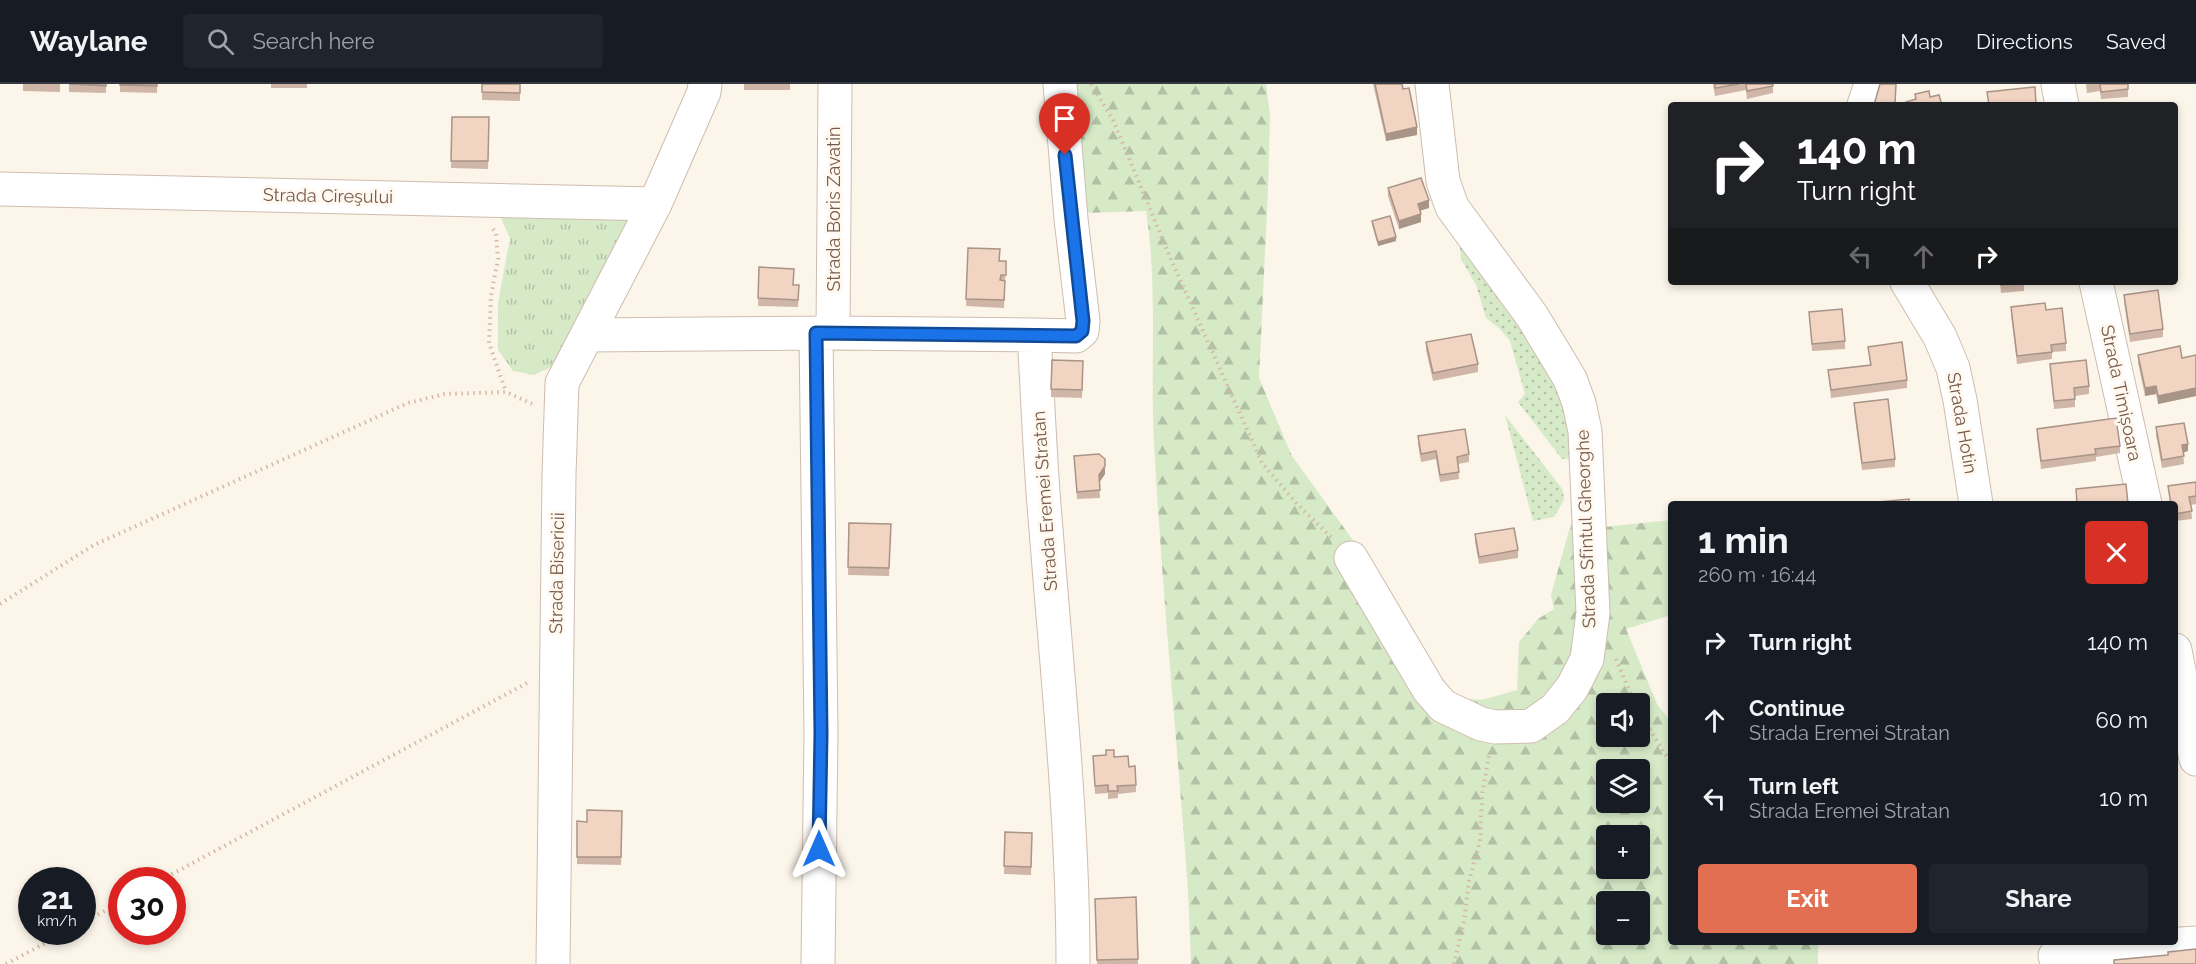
<!DOCTYPE html>
<meta charset="utf-8">
<style>
body{margin:0;font-family:Raleway,sans-serif;background:#20242c;color:#f1f3f6;height:100vh;display:flex;flex-direction:column;font-size:22px;white-space:nowrap}
*{box-sizing:border-box;margin:0}
p{font-size:20px;color:#9ea1a6}
.icon{flex:none;width:33px;height:33px;fill:none;stroke:currentColor;stroke-width:2;stroke-linecap:round;stroke-linejoin:round}
.map{position:relative;flex:1;overflow:hidden}
.sheet{position:absolute;left:1668px;top:417px;width:510px;height:444px;display:flex;flex-direction:column;background:#171b24;border-radius:6px;box-shadow:0 3px 9px #0003}
.sheet>*{flex:none}
.top-card{position:absolute;left:1668px;top:18px;width:510px;height:183px;border-radius:6px;box-shadow:0 3px 9px #0003;background:#202124;color:#fff;overflow:hidden}
.buttons{position:absolute;left:1596px;top:609px;display:grid;gap:12px}
.buttons a{display:grid;place-items:center;width:54px;height:54px;border-radius:6px;background:#171b24;box-shadow:0 3px 9px #0003;font-size:30px}
.speed{position:absolute;left:18px;top:783px;display:flex;gap:12px;font-size:30px;font-weight:700;text-align:center}
.speed>*{display:grid;place-content:center;width:78px;height:78px;border-radius:50%;background:#171b24;box-shadow:0 3px 9px #0003;line-height:1}
.speed small{font-size:15px;font-weight:400}
.speed .limit{border:9px solid #d22;background:#fff;color:#111}
.pin{position:absolute;display:grid;place-items:center;width:51px;height:51px;color:#fff;margin:-62px -26px;border-radius:50% 50% 50% 0;rotate:-45deg;box-shadow:0 0 6px #0007}
.pin .icon{rotate:45deg}
.me{position:absolute;width:66px;margin:-33px;rotate:0deg;stroke-linejoin:round;filter:drop-shadow(0 0 4px #0008)}
.turn{display:flex;align-items:center;gap:21px;height:126px;padding:0 30px;font-size:27px}
.turn .icon{width:78px;height:78px;stroke-width:2.5}
.turn b{display:block;font-size:42px;line-height:51px}
.lanes{display:flex;align-items:center;height:57px;padding:0 30px;background:#0003;justify-content:center;gap:30px;direction:ltr}
.lanes .off{opacity:.35}
.round{display:grid;place-items:center;flex:none;width:63px;height:63px;border-radius:6px;background:#20242c}
.summary{display:flex;align-items:center;justify-content:space-between;height:102px;padding:0 30px}
h1{font-size:36px;font-weight:700;line-height:45px}
.button{display:flex;gap:12px;margin-top:auto;padding:12px 30px}
.button a{flex:1;height:69px;border-radius:6px;background:#e36f52;color:#fff;font-size:24px;font-weight:700;line-height:69px;text-align:center}
.button a+a{background:#20242c;color:#f1f3f6}
ul{padding:0;list-style:none}
li{display:flex;align-items:center;gap:18px;height:78px;padding:0 30px}
li div{flex:1}
li b{display:block;font-size:22px}
li em{font-style:normal}
header{display:flex;align-items:center;gap:36px;box-sizing:border-box;height:84px;padding:0 30px;background:#171b24;border-bottom:2px solid #363941}
header strong{font-size:28px}
nav{display:flex;gap:33px;margin-inline-start:auto;font-size:21px}
.search{width:420px;height:54px;background:#20242c;display:flex;align-items:center;gap:15px;box-sizing:border-box;padding:0 21px;border-radius:6px;color:#9ea1a6;font-size:22px}
.map>svg:first-child{display:block}
.grass{fill:url(#grass-tufts)}
.forest{fill:url(#forest-firs);fill-rule:evenodd}
.garden{fill:url(#garden-dots)}
.lines{fill:none;stroke-linecap:round;stroke-linejoin:round}
.minor-casing{stroke:#cfbdaf;stroke-width:35}
.path{stroke:#d7b7a4;stroke-width:4;stroke-dasharray:1.5 4.5;stroke-linecap:butt}
.minor{stroke:#fff;stroke-width:33}
.wall{fill:#cfb6a7}
.shaded-wall{fill:#a99488}
.building{fill:#f1d4c2;stroke:#a99488;stroke-width:1.5}
.route-casing{stroke:#114b97;stroke-width:15}
.route{stroke:#1a73e8;stroke-width:10}
.labels{text-anchor:middle;stroke-width:6;stroke-linejoin:round;paint-order:stroke}
.street-label{font-size:18px;fill:#775b4d;stroke:#fff9f0}
</style>
<header>
<strong>Waylane</strong>
<div class="search"><svg class="icon" aria-label="search" viewBox="0 0 24 24"><circle cx="10" cy="10" r="6"/><path d="M15 15l6 6"/></svg>Search here</div>
<nav><a>Map</a><a>Directions</a><a>Saved</a></nav>
</header>
<div class="map">
<svg width="2196" height="880" viewBox="0 0 2196 880">
<defs>
<pattern id="grass-tufts" width="24" height="20" patternUnits="userSpaceOnUse" patternTransform="scale(1.5)"><rect width="24" height="20" fill="#d6eac8"/><path d="M3 7l-1-3M5 7V3M7 7l1-3M15 17l-1-3M17 17v-4M19 17l1-3" fill="none" stroke="#b2c1a5"/></pattern>
<pattern id="forest-firs" width="22" height="20" patternUnits="userSpaceOnUse" patternTransform="scale(1.5)"><rect width="22" height="20" fill="#d6eac8"/><path d="M5 1l3.5 6h-7zM16 11l3.5 6h-7z" fill="#b2c1a5"/></pattern>
<pattern id="garden-dots" width="8" height="8" patternUnits="userSpaceOnUse" patternTransform="scale(1.5)"><rect width="8" height="8" fill="#d6eac8"/><path d="M2 2h.1M6 6h.1" fill="none" stroke="#b2c1a5" stroke-width="1.8" stroke-linecap="round"/></pattern>
</defs>
<rect width="100%" height="100%" fill="#fcf5ea"/>
<!-- grass -->
<path class="grass" d="M499,130L635,132L560,279L534,291L513,287L498,266V219L510,154Z"/>
<!-- forest -->
<path class="forest" d="M1073,0H1266L1270,31L1268,106L1259,294L1292,372L1368,477L1448,613L1482,616L1517,606L1519,558L1538,535L1554,525L1551,511L1577,418L1604,443L1671,436V531L1626,545L1657,620L1671,638V858H1818V880H1191L1188,806C1177,656 1162,507 1154,358C1150,281 1158,202 1146,127L1083,129ZM1606,620H1640V652H1606ZM1606,686H1640V718H1606ZM1606,752H1640V784H1606ZM1606,818H1640V850H1606Z"/>
<!-- garden -->
<path class="garden" d="M1459,154L1558,285L1573,374L1562,375L1518,318L1525,310L1510,257L1500,245L1486,234L1476,201L1461,175Z
M1505,331L1563,406L1564,416L1554,433L1533,437Z"/>
<g class="lines">
<!-- minor casing -->
<g class="minor-casing">
<path id="minor" d="M1060,0L1071,135L1083,237L1082,247L1076,252L1034,251C1038,315 1040,381 1046,445C1057,590 1073,735 1073,880
M2058,0L2062,21
M1864,21L1871,0
M0,105L655,120
M1907,198L1940,253L1953,284L1960,316L1976,420
M2096,198L2145,420
M816,249L821,649L818,880
M833,249L835,0
M587,251L833,249L1034,251
M1351,474L1429,606L1443,622L1481,640L1495,643L1531,642L1555,625L1572,604L1587,575L1593,529L1585,347L1579,319L1570,295L1552,265L1532,232L1452,123L1443,97L1432,0
M2175,566L2196,675
M2055,872L2135,863L2196,859
M553,880L559,391L562,299L655,120L704,8L705,0"/>
</g>
<!-- path -->
<path class="path" d="M1091,0L1113,36L1170,173L1262,379L1298,421L1332,454
M493,145L496,149L498,175L491,212L489,259L506,308
M0,520L94,461L408,319L445,310L506,308L532,320
M1616,575L1635,620
M1640,630L1671,679
M161,796L527,599
M82,839L122,818
M6,880L66,848
M1454,880L1464,837L1469,797L1480,757L1482,711L1489,671"/>
<!-- minor -->
<use href="#minor" class="minor"/>
</g>
<!-- wall -->
<path class="wall" d="M23,0H60V8L23,7Z
M69,0H106V9L69,8Z
M120,0H157V9L120,8Z
M271,0H307V4H271Z
M482,0H520V17L482,16Z
M744,0H790V6H744Z
M1373,0H1402L1417,51L1386,57Z
M1713,0H1773V9L1747,15L1746,6L1715,12Z
M2086,0H2128V13L2101,15L2100,7L2087,9Z
M452,33H489L488,85L451,84Z
M1388,104L1429,124L1420,127L1421,138L1399,145L1388,112Z
M1372,137L1396,157L1378,162L1372,141Z
M968,164L1000,177H1006L1004,224L966,222Z
M759,183L794,201H799L798,223L758,222Z
M2000,198H2024V207L2001,209Z
M2124,211L2163,245V253L2130,258L2124,218Z
M2011,223L2046,226L2066,259V267L2052,268V275L2017,280L2011,231Z
M1809,228L1845,257V265L1812,267Z
M1426,258L1478,280V288L1433,297L1426,266Z
M1868,263L1907,296V304L1831,314L1828,286L1870,281Z
M2138,271L2182,274L2196,271V312L2158,320L2156,310L2145,312L2138,279Z
M1083,277L1082,314L1051,313V305Z
M2050,280L2089,302V310L2075,312V323L2054,325Z
M1854,319L1895,375V383L1862,386L1854,327Z
M2156,343L2188,367L2183,368L2184,380L2162,384L2156,351Z
M2037,345L2120,362V369L2096,373V377L2041,385L2037,352Z
M1418,352L1469,370V378L1458,380L1459,395L1440,398L1436,375L1421,378L1418,360Z
M1074,372L1105,390L1099,398L1100,414L1077,415Z
M2196,398V420L2191,421L2192,435L2175,437V420H2170L2168,402Z
M849,439L891,440L889,492L848,491Z
M1475,450L1518,466V474L1479,480L1475,458Z
M1106,671L1114,673L1129,683L1136,701V708L1118,710V714L1108,715V709L1095,710L1093,672Z
M622,727L621,781L577,780V737L587,738Z
M1005,748L1032,749L1031,791L1004,790Z
M1136,813L1138,880H1097L1095,815Z"/>
<!-- shaded-wall -->
<path class="shaded-wall" d="M1417,43V51L1386,57V50Z
M1429,116V124L1418,127V120Z
M1421,130V138L1399,145V137Z
M1396,153V157L1378,162V158Z
M2156,302V310L2145,312V304Z
M2196,304V312L2158,320V312Z
M2188,360V367L2182,369V361Z
M1105,382V390L1099,399V391Z"/>
<!-- building -->
<path class="building" d="M69,0H106V2Z
M120,0H157V2L120,1Z
M482,0H520V9L482,8Z
M1375,0H1402L1403,5L1409,4L1417,43L1386,50Z
M1715,0H1739L1715,4Z
M1746,0H1773V2L1747,7Z
M1880,0H1896L1895,20L1874,21Z
M2100,0H2128V5L2101,8Z
M2035,3L2036,21H1989L1987,8Z
M1929,7L1930,13L1939,11L1942,21H1907L1906,18L1916,15L1915,10Z
M452,33H489L488,77H451Z
M1421,94L1429,116L1418,120L1421,130L1399,137L1388,104Z
M1390,132L1396,153L1378,158L1372,137Z
M968,164L1000,165L999,177H1006V191H1001L1000,196L1005,197L1004,216L966,215Z
M759,183L794,185L793,201H799L798,216L758,214Z
M2001,198H2024V199L2001,201Z
M2158,206L2163,245L2130,250L2124,211Z
M2045,219L2046,226L2062,224L2066,259L2051,261L2052,268L2017,272L2011,223Z
M1842,225L1845,257L1812,260L1809,228Z
M1471,250L1478,280L1433,289L1426,258Z
M1902,258L1907,296L1831,306L1828,286L1871,281L1868,263Z
M2180,262L2182,274L2196,271V304L2158,312L2156,302L2145,304L2138,271Z
M1052,276L1083,277L1082,306L1051,305Z
M2086,276L2089,302L2074,304L2075,315L2054,317L2050,280Z
M1888,315L1895,375L1862,379L1854,319Z
M2116,334L2120,362L2095,365L2096,370L2041,377L2037,345Z
M2184,339L2188,360L2182,361L2184,372L2162,376L2156,343Z
M1465,345L1469,370L1457,373L1459,388L1440,391L1436,367L1421,370L1418,352Z
M1099,370L1105,375V382L1099,391L1100,406L1077,408L1074,372Z
M2196,398V412L2189,413L2192,427L2175,430V420H2171L2168,402Z
M2126,400L2128,420H2077L2076,405Z
M1909,415V420H1868V419Z
M849,439L891,440L889,484L848,483Z
M1514,444L1518,466L1479,473L1475,450Z
M1106,666H1114V673L1128,672L1129,683L1135,682L1136,701L1117,702L1118,707H1108V701L1095,702L1093,672L1106,671Z
M587,726L622,727L621,773H577V737L587,738Z
M1005,748L1032,749L1031,783L1004,782Z
M1136,813L1138,875L1097,876L1095,815Z
M2196,865V880H2114V876L2168,871V868Z"/>
<g class="lines">
<!-- route casing -->
<g class="route-casing">
<path id="route" d="M819,765L821,649L816,249L1076,252L1082,247L1083,237L1065,71"/>
</g>
<!-- route -->
<use href="#route" class="route"/>
</g>
<g class="labels">
<!-- street labels -->
<g class="street-label">
<text transform="translate(328 112) rotate(1)" y="6">Strada Cireşului</text>
<text transform="translate(834 125) rotate(-90)" y="6">Strada Boris Zavatin</text>
<text transform="translate(2121 309) rotate(78)" y="6">Strada Timișoara</text>
<text transform="translate(1962 339) rotate(80)" y="6">Strada Hotin</text>
<text transform="translate(1045 417) rotate(-94)" y="6">Strada Eremei Stratan</text>
<text transform="translate(1586 445) rotate(-92)" y="6">Strada Sfîntul Gheorghe</text>
<text transform="translate(557 489) rotate(-89)" y="6">Strada Bisericii</text>
</g>
</g>
</svg>
<div class="buttons">
<a><svg class="icon" aria-label="sound" viewBox="0 0 24 24"><path d="M4 9h4l5-4v14l-5-4H4zM17 9q2 3 0 6"/></svg></a>
<a><svg class="icon" aria-label="layers" viewBox="0 0 24 24"><path d="M12 4l9 5-9 5-9-5zM3 14l9 5 9-5"/></svg></a>
<a>+</a>
<a>−</a>
</div>
<div class="speed"><div>21<small>km/h</small></div><div class="limit">30</div></div>
<div class="pin" style="left:1065px;top:71px;background:#d93025"><svg class="icon" aria-label="arrive" viewBox="0 0 24 24"><path d="M6 21V4h12l-3 4 3 4H6"/></svg></div>
<svg class="me" style="left:819px;top:765px" viewBox="-20 -20 40 40"><path d="M0-17L14 15 0 8-14 15z" fill="#1a73e8" stroke="#fff" stroke-width="4"/></svg>
<div class="top-card">
<div class="turn"><svg class="icon" aria-label="right" viewBox="0 0 24 24"><path d="M7 20v-9h11M14 6l5 5-5 5"/></svg><div><b>140 m</b>Turn right</div></div>
<div class="lanes"><svg class="icon off" aria-label="left" viewBox="0 0 24 24"><path d="M17 20v-9H6M10 6l-5 5 5 5"/></svg><svg class="icon off" aria-label="ahead" viewBox="0 0 24 24"><path d="M12 20V5M6 11l6-6 6 6"/></svg><svg class="icon" aria-label="right" viewBox="0 0 24 24"><path d="M7 20v-9h11M14 6l5 5-5 5"/></svg></div>
</div>
<section class="sheet">
<div class="summary"><div><h1>1 min</h1><p>260 m · 16:44</p></div><a class="round" style="background:#d93025;color:#fff"><svg class="icon" aria-label="close" viewBox="0 0 24 24"><path d="M6 6l12 12M18 6L6 18"/></svg></a></div>
<ul>
<li><svg class="icon" aria-label="right" viewBox="0 0 24 24"><path d="M7 20v-9h11M14 6l5 5-5 5"/></svg><div><b>Turn right</b></div><em>140 m</em></li>
<li><svg class="icon" aria-label="ahead" viewBox="0 0 24 24"><path d="M12 20V5M6 11l6-6 6 6"/></svg><div><b>Continue</b><p>Strada Eremei Stratan</p></div><em>60 m</em></li>
<li><svg class="icon" aria-label="left" viewBox="0 0 24 24"><path d="M17 20v-9H6M10 6l-5 5 5 5"/></svg><div><b>Turn left</b><p>Strada Eremei Stratan</p></div><em>10 m</em></li>
</ul>
<div class="button"><a>Exit</a><a>Share</a></div>
</section>
</div>
